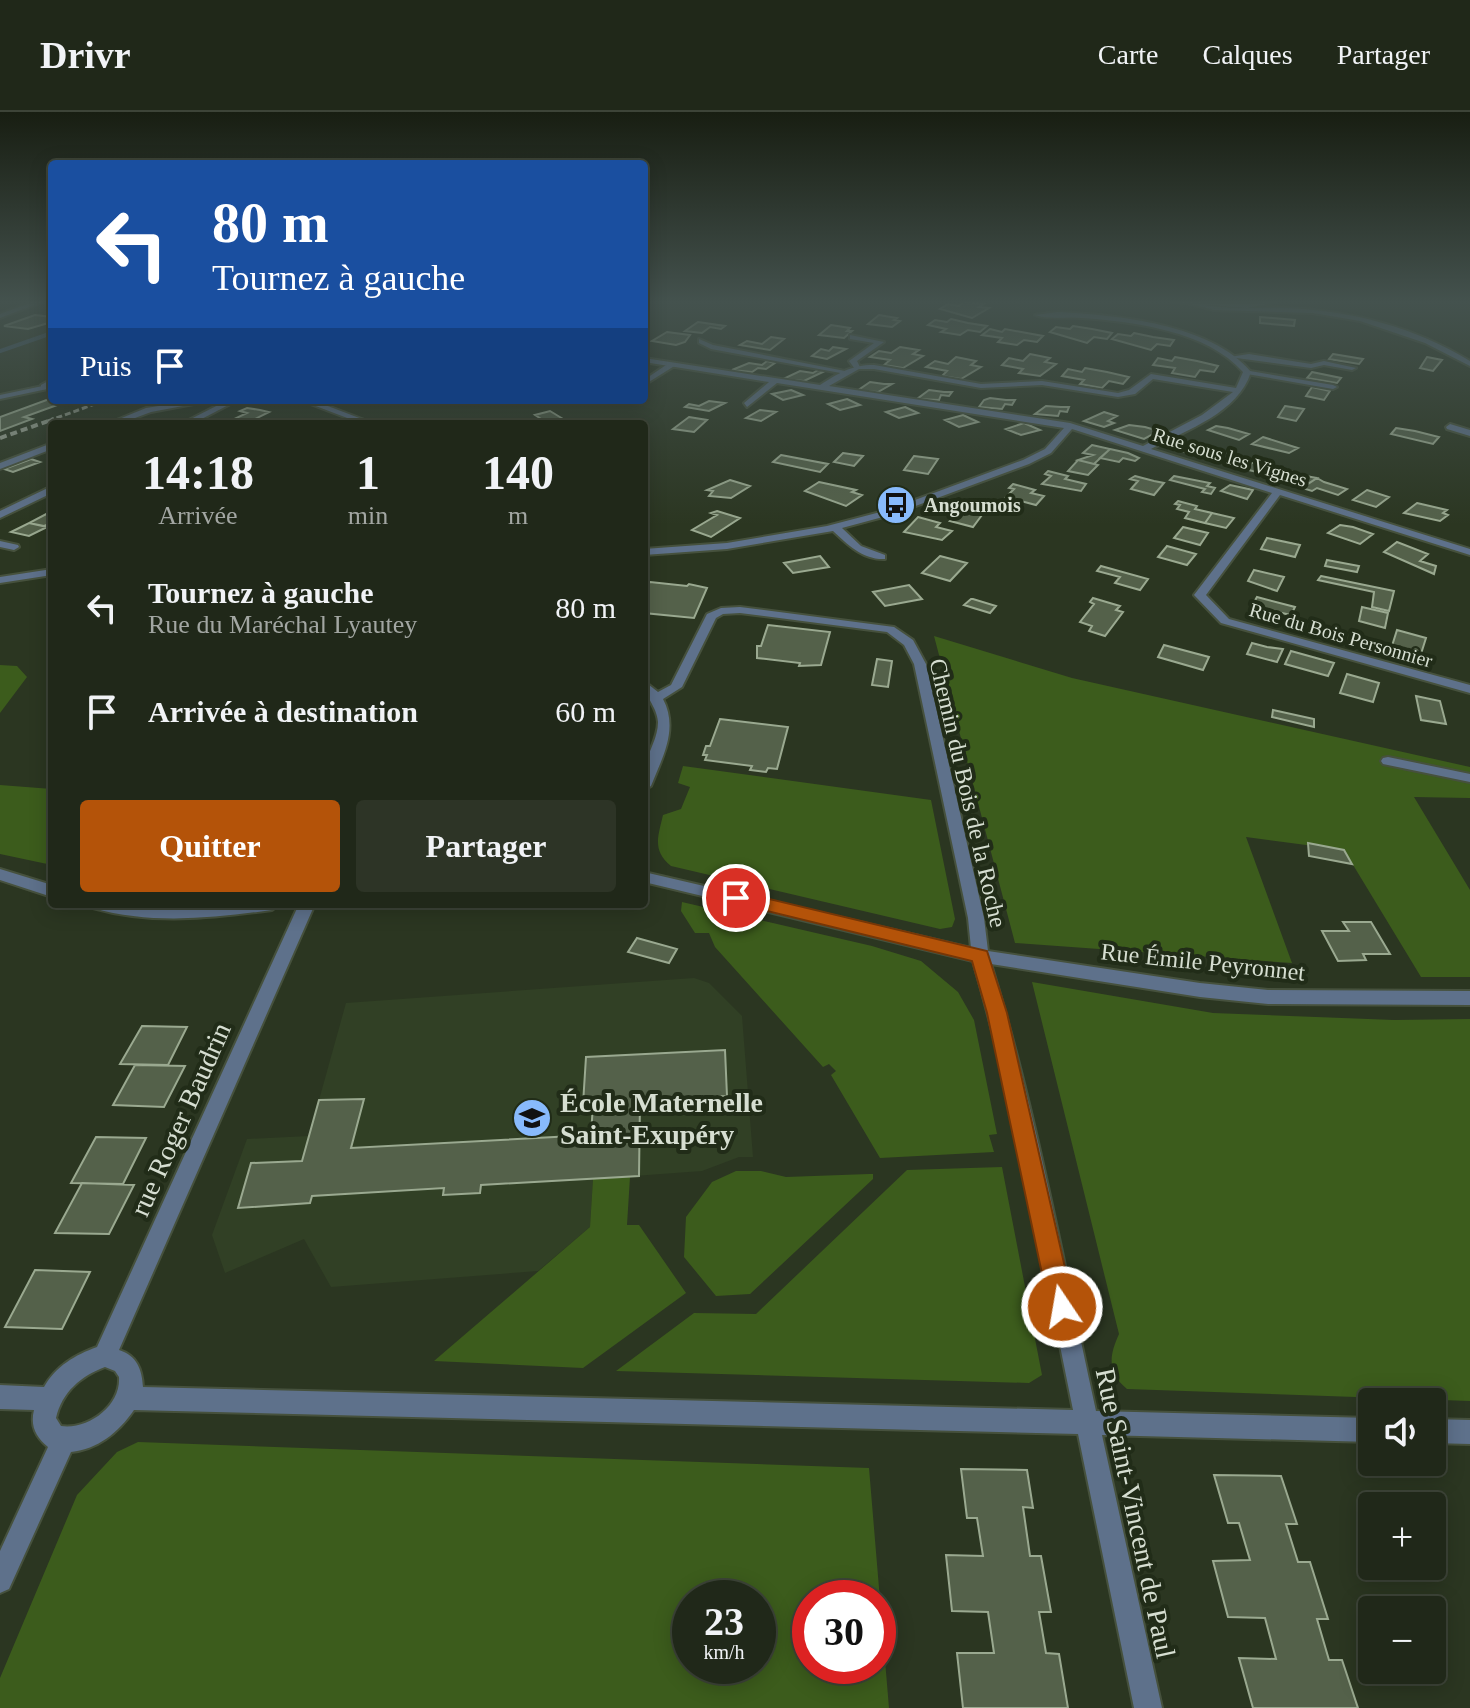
<!DOCTYPE html>
<html lang="fr">
<meta charset="utf-8">
<style>
body{margin:0;font-family:"Times New Roman",serif;background:#2d3426;color:#f1f3f6;height:100vh;display:flex;flex-direction:column;font-size:30px;white-space:nowrap}
*{box-sizing:border-box;margin:0}
p{font-size:26px;color:#a2a6a2}
.icon{flex:none;width:44px;height:44px;fill:none;stroke:currentColor;stroke-width:2;stroke-linecap:round;stroke-linejoin:round}
.map{position:relative;flex:1;overflow:hidden}
.details{position:absolute;left:48px;top:308px;width:600px;height:488px;display:flex;flex-direction:column;background:#202819;border-radius:8px;box-shadow:0 4px 20px #0003,0 0 0 2px #3d4438}
.details>*{flex:none}
.top-card{position:absolute;left:48px;top:48px;width:600px;height:244px;border-radius:8px;box-shadow:0 4px 20px #0003,0 0 0 2px #3d4438;background:#1a4fa0;color:#fff;overflow:hidden}
.fabs{position:absolute;left:1358px;top:1276px;display:grid;gap:16px}
.fabs a{display:grid;place-items:center;width:88px;height:88px;border-radius:8px;background:#202819;box-shadow:0 4px 20px #0003,0 0 0 2px #3d4438;font-size:40px}
.speed{position:absolute;left:672px;top:1468px;display:flex;gap:16px;font-size:40px;font-weight:700;text-align:center}
.speed>*{display:grid;place-content:center;width:104px;height:104px;border-radius:50%;background:#202819;box-shadow:0 4px 20px #0003,0 0 0 2px #3d4438;line-height:1}
.speed small{font-size:20px;font-weight:400}
.speed .limit{border:12px solid #d22;background:#fff;color:#111}
.pin{position:absolute;display:grid;place-items:center;width:68px;height:68px;color:#fff;margin:-34px;border:4px solid #fff;border-radius:50%;box-shadow:0 2px 8px #0007}
.me{position:absolute;width:88px;margin:-44px;rotate:348deg;stroke-linejoin:round;filter:drop-shadow(0 0 6px #0008)}
.turn{display:flex;align-items:center;gap:28px;height:168px;padding:0 32px;font-size:36px}
.turn .icon{width:104px;height:104px;stroke-width:2.5}
.turn b{display:block;font-size:56px;line-height:68px}
.then{display:flex;align-items:center;height:76px;padding:0 32px;background:#0003;gap:16px;font-size:30px}
.eta{display:flex;justify-content:space-evenly;align-items:center;height:136px;text-align:center}
.eta b{font-size:48px;font-weight:800;line-height:56px}
.button{display:flex;gap:16px;margin-top:auto;padding:16px 32px}
.button a{flex:1;height:92px;border-radius:8px;background:#b45309;color:#fff;font-size:32px;font-weight:800;line-height:92px;text-align:center}
.button a+a{background:#2d3426;color:#f1f3f6}
ul{padding:0;list-style:none}
li{display:flex;align-items:center;gap:24px;height:104px;padding:0 32px}
li div{flex:1}
li b{display:block;font-size:30px}
li em{font-style:normal}
header{display:flex;align-items:center;gap:48px;box-sizing:border-box;height:112px;padding:0 40px;background:#202819;border-bottom:2px solid #3d4438}
header strong{font-size:38px}
nav{display:flex;gap:44px;margin-inline-start:auto;font-size:28px}
.map>svg:first-child{display:block}
.built{fill:#314025}
.green{fill:#3c5c1c;fill-rule:evenodd}
.lines{fill:none;stroke-linecap:round;stroke-linejoin:round}
.stream{stroke:#415a71;stroke-width:4}
.building{fill:#54614a;stroke:#9aa990;stroke-width:2}
.service-casing{stroke:#46513d;stroke-width:4}
.minor-casing{stroke:#46513d;stroke-width:4}
.tertiary-casing{stroke:#46513d;stroke-width:4}
.service{fill:#5e718b;fill-rule:evenodd}
.minor{fill:#5e718b;fill-rule:evenodd}
.tertiary{fill:#5e718b;fill-rule:evenodd}
.rail-far1{stroke:#98a191;stroke-width:3;stroke-dasharray:6 3;stroke-linecap:butt}
.rail{stroke:#98a191;stroke-width:4;stroke-dasharray:7 4;stroke-linecap:butt}
.route{fill:#b45309;stroke:#753606;stroke-width:2}
.labels{text-anchor:middle;stroke-width:8;stroke-linejoin:round;paint-order:stroke}
.far-street-label{font-size:20px;fill:#d6ded1;stroke:#212c18}
.far-poi-label{font-size:20px;font-weight:bold;fill:#d6ded1;stroke:#212c18;text-anchor:start}
.street-label{font-size:24px;fill:#d6ded1;stroke:#212c18}
.near-poi-label{font-size:28px;font-weight:bold;fill:#d6ded1;stroke:#212c18;text-anchor:start}
.near-street-label{font-size:28px;fill:#d6ded1;stroke:#212c18}
</style>
<header>
<strong>Drivr</strong>
<nav><a>Carte</a><a>Calques</a><a>Partager</a></nav>
</header>
<div class="map">
<svg width="1470" height="1596" viewBox="0 0 1470 1596">
<rect width="100%" height="100%" fill="#2b3621"/>
<!-- built -->
<path class="built" d="M694,866L709,871L742,904L753,1045H739L702,1059L593,1067L590,1115L538,1159L331,1175L304,1127L225,1161L212,1123L247,1027L309,1024L346,891Z"/>
<!-- green -->
<path class="green" d="M934,524L1072,566L1470,655V686L1414,685L1470,778V865H1421L1344,738L1246,725L1292,851L1015,831Z
M0,553L17,554L27,565L0,601Z
M683,654L931,688L955,807L952,815L940,817L671,754C652,738 658,725 663,703L681,697L690,675L678,671Z
M0,673L52,677V753L0,742Z
M682,790L872,834L921,849L958,880L974,908L997,1022L989,1023L994,1040L880,1046L831,963L836,959L829,952L823,955L715,835L709,821H695L681,799Z
M1032,870L1213,901L1394,908L1470,907V1289L1127,1277C1107,1260 1109,1244 1119,1222Z
M1002,1055L1042,1263L1029,1271L616,1259L694,1201L756,1202L907,1058Z
M736,1059H761L786,1065L869,1062H873V1067L750,1182L716,1184L684,1145L686,1105L712,1070Z
M630,1065L627,1113H639L686,1181L583,1256L434,1249L590,1115L593,1067Z
M138,1330L869,1356L889,1596H0V1566L77,1383L117,1340ZM758,1486V1554H690V1486ZM878,1486V1554H810V1486Z"/>
<g class="lines">
<!-- stream -->
<path class="stream" d="M0,239L52,221"/>
</g>
<!-- building -->
<path class="building" d="M964,190L984,192L979,195L989,196L972,206L940,197L948,192L959,194Z
M35,203L52,205V210L28,217L4,214Z
M879,203L897,206L894,208L900,209L892,215L868,212Z
M1260,205L1295,208L1294,214L1260,211Z
M951,207L968,211L987,214L980,220L968,218L960,223L941,220L946,217L928,213L935,208L947,210Z
M698,210L725,214L721,217L710,215L702,221L685,219Z
M831,213L850,216L847,219H852L844,226L819,223Z
M1073,214L1092,217L1112,221L1107,227L1094,225L1087,231L1050,220L1056,215L1070,217Z
M990,217L1002,220L1005,217L1043,224L1037,230L1024,228L1017,233L998,230L1002,226L982,223Z
M667,220L690,223L685,230L676,233L652,229Z
M1134,221L1153,225L1174,228L1170,234L1157,232L1151,238L1112,227L1118,222L1131,224Z
M771,225L784,227L770,238L740,233L747,229L762,232Z
M833,235L846,237L827,247L812,244L821,237L829,239Z
M900,235L919,238L913,242L923,244L903,256L884,253L890,248L870,245L879,239L891,241Z
M1030,242L1050,246L1045,250L1056,252L1040,264L1019,261L1023,257L1002,253L1009,246L1023,249Z
M1333,242L1363,247L1359,252L1329,247Z
M956,245L976,249L971,253L981,255L961,267L942,264L947,259L926,255L935,249L948,252Z
M1175,245L1197,249L1218,254L1214,260L1200,258L1195,265L1172,261L1175,256L1153,253L1158,246L1172,249Z
M1427,245L1442,248L1433,259L1420,256Z
M767,249L775,251L766,257L758,256L752,260L732,258L749,251L762,253Z
M1085,256L1107,260L1129,265L1123,272L1109,269L1102,276L1080,272L1084,268L1062,264L1068,257L1082,260Z
M818,258L825,259L804,269L783,267L800,259L813,261Z
M1312,260L1341,266L1337,271L1307,266Z
M870,270L884,272H892L878,280L857,279Z
M1312,275L1330,279L1324,288L1306,284Z
M791,278L803,283L783,288L772,282Z
M929,278L944,280H952L949,284L941,283L939,288L917,287Z
M52,286L71,288L24,305L32,307L0,319V305Z
M990,286L1006,288H1015L1012,293L1005,292L1002,297L979,295L984,288Z
M847,287L860,293L840,298L828,292Z
M709,289L725,291L709,299L685,295L689,292L699,294Z
M1046,294L1061,295H1069L1067,300L1060,299L1058,304L1035,302Z
M1285,294L1304,297L1296,309L1278,305Z
M905,295L918,301L899,306L886,300Z
M247,296L260,298L269,300L247,311L232,308L247,301L240,299Z
M760,298L776,300L761,309L746,306Z
M550,299L568,310L549,312L535,303Z
M1104,300L1117,304L1108,309L1114,311L1104,315L1084,309Z
M963,303L978,310L959,315L945,308Z
M689,305L707,308L694,320L673,317Z
M1024,311L1040,318L1021,323L1006,317Z
M1129,313L1145,315L1159,319L1144,327L1115,318Z
M1216,314L1228,316L1249,322L1239,328L1208,318Z
M1396,316L1415,319L1439,325L1433,332L1391,322Z
M1263,325L1298,336L1289,341L1252,332Z
M1185,330L1215,340L1224,342L1215,347L1174,337Z
M1092,333L1110,337L1094,352L1078,348L1093,343L1083,341Z
M1110,337L1128,341L1139,346L1135,349L1123,346L1119,350L1100,346Z
M843,341L863,344L854,354L834,350Z
M781,343L828,352L820,360L773,350Z
M914,344L938,347L928,362L904,358Z
M1238,346L1256,352L1268,353L1257,360L1227,353Z
M31,347L40,350L13,360L4,357Z
M1078,348L1098,353L1088,363L1068,359Z
M1284,357L1306,364L1317,366L1302,376L1291,373L1296,370L1275,363Z
M1048,359L1068,364L1065,367L1086,372L1081,379L1042,372L1051,364L1045,362Z
M1135,364L1154,369L1164,371L1154,383L1131,377L1138,369L1130,367Z
M1174,364L1210,371L1207,374L1215,376L1211,382L1202,380L1205,377L1170,368Z
M1317,366L1324,370L1347,377L1338,383L1317,376L1312,379L1302,376Z
M730,368L750,374L731,386L709,384L713,379L707,378Z
M819,370L856,378L852,380L862,383L846,394L805,379Z
M1013,372L1035,378L1031,381L1044,384L1036,393L1006,385L1014,377L1009,376Z
M1230,373L1253,378L1247,387L1221,379Z
M1367,378L1389,385L1376,395L1353,388Z
M1178,389L1197,394L1195,397L1212,401L1205,411L1185,406L1189,400L1177,397L1180,393L1175,392Z
M984,390L999,394L982,403L973,415L950,409L969,394L977,396Z
M1417,391L1447,398L1443,401L1448,403L1440,409L1404,401Z
M52,399V411L44,414L29,411Z
M717,399L740,406L711,425L692,418L717,403L711,401Z
M1212,401L1234,406L1226,416L1205,411Z
M918,405L940,411L936,415L952,419L942,428L904,420Z
M29,411L47,415L29,424L11,420Z
M1340,413L1353,415L1373,422L1360,432L1328,421Z
M1183,415L1208,421L1200,433L1174,426Z
M1267,426L1300,433L1295,445L1261,437Z
M1397,430L1428,442L1420,449L1436,454L1434,462L1384,440Z
M1167,434L1196,442L1187,453L1158,445Z
M820,444L829,455L793,461L784,451Z
M940,444L967,451L950,469L922,461Z
M1327,448L1359,454L1357,460L1325,454Z
M1101,454L1148,467L1140,478L1115,471L1120,465L1097,459Z
M1254,458L1284,465L1277,479L1248,469Z
M1321,464L1394,479L1389,499L1372,495L1374,480L1318,468Z
M650,470L687,474L689,472L707,476L694,506L644,501V474Z
M909,473L922,487L885,494L873,480Z
M1257,485L1295,495L1291,503L1277,500L1274,506L1249,499Z
M1093,486L1120,494L1116,498L1123,500L1105,524L1089,519L1092,514L1080,510L1094,492L1090,490Z
M971,487H973L996,494L990,501L964,493Z
M1362,495L1388,501L1385,516L1359,509Z
M768,513L830,520L821,553L799,554L800,551L757,546V534H761Z
M1397,518L1426,526L1420,545L1391,537Z
M1252,531L1267,535L1283,537L1277,550L1247,542Z
M1164,533L1209,545L1203,558L1158,545Z
M1291,539L1334,551L1328,564L1285,552Z
M877,547L892,549L888,575L872,573Z
M1347,562L1379,571L1373,590L1340,581Z
M1416,584L1440,589L1446,612L1421,608Z
M1273,598L1314,607V615L1272,605Z
M720,607L788,615L777,657L768,656L766,660L750,658L752,654L705,648L707,643H703L706,634H710Z
M1308,731L1344,738L1352,752L1309,744Z
M1343,810H1371L1390,842H1363L1366,848L1338,849L1322,819H1349Z
M637,826L677,837L669,851L628,840Z
M142,914L187,915L168,953L120,952Z
M725,938L727,984L640,988L639,1064L481,1073L480,1081L443,1083L444,1076L312,1084L310,1091L238,1096L251,1051L302,1049L319,988L364,987L351,1036L591,1023L593,992H583L586,945Z
M135,953L185,954L164,995L113,993Z
M96,1025L146,1026L123,1072L71,1071Z
M82,1071L134,1073L109,1122L55,1121Z
M35,1158L90,1160L62,1217L5,1215Z
M961,1357L1027,1358L1033,1396L1023,1395L1030,1444H1041L1051,1500H1039L1046,1541L1059,1542L1068,1596H963L957,1541H994L988,1500L952,1499L946,1443L983,1444L977,1406H967Z
M1214,1363L1281,1364L1297,1412H1286L1298,1450H1310L1328,1507H1317L1329,1548H1342L1358,1596H1253L1239,1546L1276,1547L1265,1506L1228,1505L1213,1449L1250,1448L1239,1411H1228Z"/>
<g class="lines">
<!-- service casing -->
<g class="service-casing">
<path id="service" d="M850,223L884,230L857,249L861,257H855L849,249L874,231L850,227Z
M699,227L713,233L850,260L846,262L711,237L699,231Z
M1249,242L1311,252L1324,249L1356,256L1352,258L1324,253L1311,256L1229,245Z
M669,251L676,253L644,273V268Z
M1244,258L1333,273L1337,275L1333,277L1247,262Z
M52,267V273L41,277V273Z
M1450,312L1470,318V324L1447,317L1446,315Z
M0,429L18,433L19,435L14,438L0,435Z
M52,457V463L0,471V465Z"/>
</g>
<!-- minor casing -->
<g class="minor-casing">
<path id="minor" d="M33,190H42L0,206V202Z
M1194,190C1225,199 1256,195 1287,196C1353,199 1414,215 1470,249V254L1425,231L1360,209L1313,201L1214,198L1188,191Z
M1058,200C1116,203 1212,212 1251,260C1238,301 1188,317 1151,337L1470,437V443L1280,383L1206,483L1229,507L1470,573V581L1221,511L1194,483L1272,381L1072,317L1051,341L1029,352L894,402L842,416L861,434L885,443V447C863,448 848,433 833,419L727,437L644,443V437L727,431L827,414L888,398L1023,348L1045,337L1064,316L777,271L747,295L744,291L769,270L644,250V246L820,273C839,261 851,253 874,253L981,272L1042,269L1118,281L1129,278L1151,262L1236,276L1243,260C1207,219 1135,210 1083,206C1068,204 1048,208 1035,203ZM859,257H874L981,276L1042,273L1118,285L1135,282L1153,267L1233,280L1202,303L1143,334L1070,311L829,274Z
M196,288H215L151,300L119,312H107L146,296Z
M228,288H238L192,312H181Z
M300,288H312L375,312H363Z
M52,331V337L0,357V351Z
M52,374V381L0,406V399Z
M740,495L894,515L913,528L926,552L984,806L988,839L1200,871L1268,878L1470,879V893L1268,892L1200,885L991,852C1036,998 1063,1150 1096,1299L1372,1306V1330L1102,1323L1162,1596H1134L1078,1322L134,1298C118,1321 98,1337 71,1340L9,1477L0,1481V1439L48,1335C36,1325 30,1314 34,1298L0,1297V1273L44,1275C56,1254 75,1243 97,1235L299,792H315L119,1238C137,1244 142,1257 143,1275L1073,1298C1042,1148 1016,996 973,849L644,770V760L971,836L968,806L914,552L904,533L887,520L740,501L723,502L716,506L682,575L663,587C679,617 662,646 651,674L644,678C644,672 643,665 644,659C646,642 658,628 658,610C657,594 644,585 644,569L658,580L671,573L707,502L721,496ZM105,1255L115,1259L119,1265C121,1294 88,1318 61,1314L56,1306C62,1280 81,1264 105,1255Z
M1388,645L1470,662V670L1383,652L1381,649L1383,646Z
M0,757L52,773V785L0,768Z
M91,792L186,795L280,792L272,798C213,806 152,813 93,796Z
M1432,1307L1470,1308V1332L1432,1331Z"/>
</g>
<!-- tertiary casing -->
<g class="tertiary-casing">
<path id="tertiary" d="M1174,190L1247,192L1276,190L1247,196Z
M52,272V276L0,287V283Z"/>
</g>
<!-- service -->
<use href="#service" class="service"/>
<!-- minor -->
<use href="#minor" class="minor"/>
<!-- tertiary -->
<use href="#tertiary" class="tertiary"/>
<!-- rail-far1 -->
<path class="rail-far1" d="M48,309L106,288"/>
<!-- rail -->
<path class="rail" d="M0,326L54,307"/>
</g>
<!-- sky -->
<linearGradient id="sky" x2="0" y2="1"><stop stop-color="#181e12"/><stop offset="0.46" stop-color="#44524e"/><stop offset="1" stop-color="#44524e" stop-opacity="0"/></linearGradient>
<rect width="1470" height="413" fill="url(#sky)"/>
<!-- route -->
<path class="route" d="M736,779L987,839L1007,901L1074,1195L1070,1204L1062,1208L1053,1204L1049,1195L987,901L972,849L730,790L727,786L730,781Z"/>
<!-- icons -->
<defs>
<g id="bus-disc" transform="scale(2)"><circle r="9.5" fill="#88bafc" stroke="#212c18"/><path d="M-5-6H5V4H4V6H2V4H-2V6H-4V4H-5ZM-3.5-4V0h7V-4ZM-3.5 1.2v1.5H-2V1.2ZM2 1.2v1.5H3.5V1.2Z" fill="#111"/></g>
<g id="school-disc" transform="scale(2)"><circle r="9.5" fill="#88bafc" stroke="#212c18"/><path d="M0-5L7-2L0 1L-7-2ZM-4 1L0 2.5L4 1V4Q0 6-4 4Z" fill="#111"/></g>
</defs>
<g fill-rule="evenodd">
<use href="#bus-disc" x="896" y="393"/>
<use href="#school-disc" x="532" y="1006"/>
</g>
<g class="labels">
<!-- far-street labels -->
<g class="far-street-label">
<text transform="translate(1230 345) rotate(17)" y="7">Rue sous les Vignes</text>
<text transform="translate(1341 523) rotate(16)" y="7">Rue du Bois Personnier</text>
</g>
<!-- far-poi labels -->
<g class="far-poi-label">
<text x="924" y="400">Angoumois</text>
</g>
<!-- street labels -->
<g class="street-label">
<text transform="translate(968 681) rotate(77)" y="8">Chemin du Bois de la Roche</text>
<text transform="translate(1203 850) rotate(6)" y="8">Rue Émile Peyronnet</text>
</g>
<!-- near-poi labels -->
<g class="near-poi-label">
<text x="560" y="1000">École Maternelle<tspan x="560" dy="32">Saint-Exupéry</tspan></text>
</g>
<!-- near-street labels -->
<g class="near-street-label">
<text transform="translate(180 1007) rotate(-66)" y="10">rue Roger Baudrin</text>
<text transform="translate(1136 1401) rotate(78)" y="10">Rue Saint-Vincent de Paul</text>
</g>
</g>
</svg>
<div class="fabs">
<a><svg class="icon" aria-label="sound" viewBox="0 0 24 24"><path d="M4 9h4l5-4v14l-5-4H4zM17 9q2 3 0 6"/></svg></a>
<a>+</a>
<a>−</a>
</div>
<div class="speed"><div>23<small>km/h</small></div><div class="limit">30</div></div>
<div class="pin" style="left:736px;top:786px;background:#d93025"><svg class="icon" aria-label="arrive" viewBox="0 0 24 24"><path d="M6 21V4h12l-3 4 3 4H6"/></svg></div>
<svg class="me" style="left:1062px;top:1195px" viewBox="-20 -20 40 40"><circle r="17" fill="#b45309" stroke="#fff" stroke-width="3"/><path d="M0-11L8 9 0 5-8 9z" fill="#fff"/></svg>
<div class="top-card">
<div class="turn"><svg class="icon" aria-label="left" viewBox="0 0 24 24"><path d="M17 20v-9H6M10 6l-5 5 5 5"/></svg><div><b>80 m</b>Tournez à gauche</div></div>
<div class="then">Puis<svg class="icon" aria-label="arrive" viewBox="0 0 24 24"><path d="M6 21V4h12l-3 4 3 4H6"/></svg></div>
</div>
<section class="details">
<div class="eta">
<div><b>14:18</b><p>Arrivée</p></div>
<div><b>1</b><p>min</p></div>
<div><b>140</b><p>m</p></div>
</div>
<ul>
<li><svg class="icon" aria-label="left" viewBox="0 0 24 24"><path d="M17 20v-9H6M10 6l-5 5 5 5"/></svg><div><b>Tournez à gauche</b><p>Rue du Maréchal Lyautey</p></div><em>80 m</em></li>
<li><svg class="icon" aria-label="arrive" viewBox="0 0 24 24"><path d="M6 21V4h12l-3 4 3 4H6"/></svg><div><b>Arrivée à destination</b></div><em>60 m</em></li>
</ul>
<div class="button"><a>Quitter</a><a>Partager</a></div>
</section>
</div>
